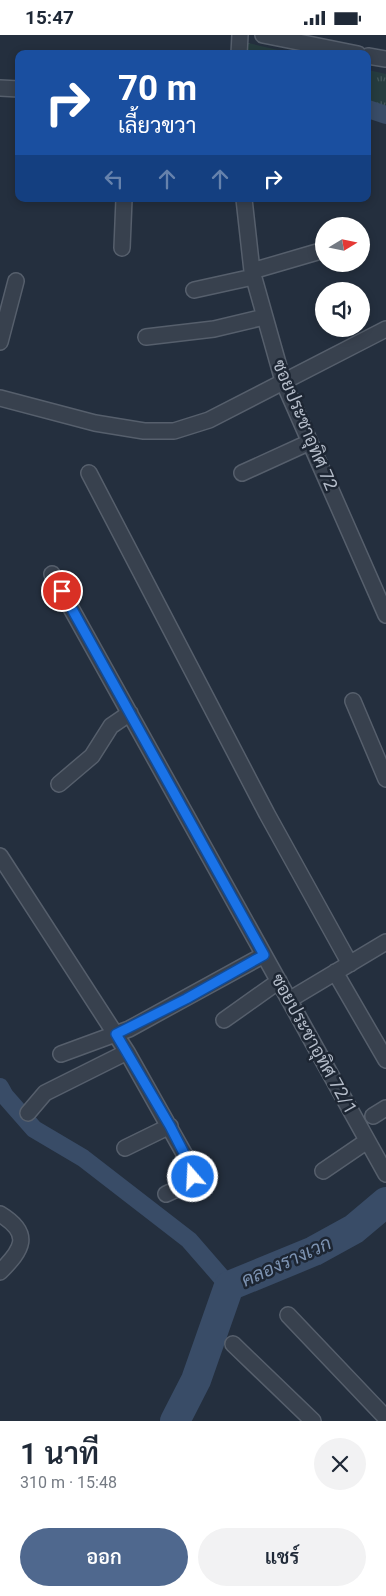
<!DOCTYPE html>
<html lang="th">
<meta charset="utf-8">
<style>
body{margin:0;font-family:Roboto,Sarabun,sans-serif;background:#f2f2f3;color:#1f2937;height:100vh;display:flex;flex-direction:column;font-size:19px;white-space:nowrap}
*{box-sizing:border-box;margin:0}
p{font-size:16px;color:#747a83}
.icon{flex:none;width:28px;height:28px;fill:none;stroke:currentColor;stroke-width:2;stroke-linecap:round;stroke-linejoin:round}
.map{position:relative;height:1386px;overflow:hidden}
.panel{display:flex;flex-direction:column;background:#fff;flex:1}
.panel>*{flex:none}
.top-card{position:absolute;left:15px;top:15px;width:356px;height:152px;border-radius:10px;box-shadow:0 2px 8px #0003;background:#1a4fa0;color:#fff;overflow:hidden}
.needle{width:32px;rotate:80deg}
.buttons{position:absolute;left:315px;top:182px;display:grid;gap:10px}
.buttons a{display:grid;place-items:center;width:55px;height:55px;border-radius:50%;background:#fff;box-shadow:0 2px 8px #0003;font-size:25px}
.pin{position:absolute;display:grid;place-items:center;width:42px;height:42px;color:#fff;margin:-21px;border:2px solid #fff;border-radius:50%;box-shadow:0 1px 5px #0007}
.me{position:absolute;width:55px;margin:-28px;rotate:341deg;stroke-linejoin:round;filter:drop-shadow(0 0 4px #0008)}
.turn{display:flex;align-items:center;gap:18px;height:105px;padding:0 20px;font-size:22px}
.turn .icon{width:65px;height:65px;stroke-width:2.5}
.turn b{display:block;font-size:35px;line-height:42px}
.lanes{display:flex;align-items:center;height:48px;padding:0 20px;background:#0003;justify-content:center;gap:25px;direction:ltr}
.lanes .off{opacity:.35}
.round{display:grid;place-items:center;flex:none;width:52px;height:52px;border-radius:26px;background:#f2f2f3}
.overview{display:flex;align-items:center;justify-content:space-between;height:85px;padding:0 20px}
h1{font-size:30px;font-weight:600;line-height:38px}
.cta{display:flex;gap:10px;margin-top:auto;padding:10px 20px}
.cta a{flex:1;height:58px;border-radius:30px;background:#4f688e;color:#fff;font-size:20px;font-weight:600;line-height:58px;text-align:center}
.cta a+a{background:#f2f2f3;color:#1f2937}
.status{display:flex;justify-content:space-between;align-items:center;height:35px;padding:0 25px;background:#fff;direction:ltr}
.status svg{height:14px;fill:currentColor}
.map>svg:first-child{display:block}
.park{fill:url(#park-tufts)}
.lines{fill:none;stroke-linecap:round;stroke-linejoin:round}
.canal{stroke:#394c67;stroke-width:18}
.river{stroke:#394c67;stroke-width:30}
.minor-casing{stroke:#565f6c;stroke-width:18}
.minor{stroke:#38414e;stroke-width:15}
.route-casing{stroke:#114b97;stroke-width:12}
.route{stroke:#1a73e8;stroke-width:9}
.labels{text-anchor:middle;stroke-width:5;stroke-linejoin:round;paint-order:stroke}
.street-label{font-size:18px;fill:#b4bcc9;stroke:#1d2633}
.water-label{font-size:19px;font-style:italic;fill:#7c92b1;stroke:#1d2633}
</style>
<div class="status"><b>15:47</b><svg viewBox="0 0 49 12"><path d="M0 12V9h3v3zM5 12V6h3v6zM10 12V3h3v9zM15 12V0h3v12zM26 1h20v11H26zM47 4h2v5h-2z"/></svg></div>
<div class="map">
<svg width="386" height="1386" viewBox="0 0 386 1386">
<defs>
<pattern id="park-tufts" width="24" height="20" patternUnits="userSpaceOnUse" patternTransform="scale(1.25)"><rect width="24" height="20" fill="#263c3f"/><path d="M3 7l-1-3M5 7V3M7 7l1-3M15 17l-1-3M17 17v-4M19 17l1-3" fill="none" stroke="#435659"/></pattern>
</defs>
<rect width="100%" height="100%" fill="#242f3e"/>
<!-- park -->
<path class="park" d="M248,8L295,19H247Z
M368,35L386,39V75L368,69Z"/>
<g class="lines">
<!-- canal -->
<path class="canal" d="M368,74L386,80
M0,1052L5,1061L34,1094L83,1123L189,1205L229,1251"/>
<!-- river -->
<path class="river" d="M175,1386L196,1345L229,1251L314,1216L354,1194L386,1167"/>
<!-- minor casing -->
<g class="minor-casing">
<path id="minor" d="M263,0L358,19
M239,19L240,0
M368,21L386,24
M0,53L19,54
M244,164L252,236L283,346L386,580
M122,213L124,164
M252,236L324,215
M194,255L253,242
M146,302L214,294L264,282
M0,307L16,246
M0,363L95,388L144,396H174L209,385L386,294
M89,438L267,779L350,929
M242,438L310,407
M52,539L386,1139
M353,666L386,744
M59,749L92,721L111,691L130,678
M0,821L127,1017L190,1129L193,1142L188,1149L166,1159
M335,937L386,1025
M289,965L386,907
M224,985L279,946
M61,1019L129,994L264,920
M28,1078L45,1058L127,1017
M373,1081L386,1073
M125,1113L170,1091
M323,1136L367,1106
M0,1179C33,1199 22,1215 0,1237
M288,1280L386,1383
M233,1309L313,1386"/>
</g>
<!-- minor -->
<use href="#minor" class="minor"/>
</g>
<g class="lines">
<!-- route casing -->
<g class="route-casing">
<path id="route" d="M62,556L264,920L186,964L116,999L170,1091L190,1130L193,1142"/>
</g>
<!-- route -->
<use href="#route" class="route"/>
</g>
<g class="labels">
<!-- street labels -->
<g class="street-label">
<text transform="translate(305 390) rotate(67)" y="6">ซอยประชาอุทิศ 72</text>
<text transform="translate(314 1009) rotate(61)" y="6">ซอยประชาอุทิศ 72/1</text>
</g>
<!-- water labels -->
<g class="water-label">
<text transform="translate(286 1226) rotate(-24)" y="7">คลองรางเวก</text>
</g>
</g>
</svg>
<div class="buttons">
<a><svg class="needle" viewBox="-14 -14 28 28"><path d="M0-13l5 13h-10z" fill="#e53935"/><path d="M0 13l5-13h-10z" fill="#747a83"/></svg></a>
<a><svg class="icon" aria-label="sound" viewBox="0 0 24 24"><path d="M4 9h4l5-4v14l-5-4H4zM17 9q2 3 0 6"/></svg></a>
</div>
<div class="pin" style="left:62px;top:556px;background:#d93025"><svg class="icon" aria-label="arrive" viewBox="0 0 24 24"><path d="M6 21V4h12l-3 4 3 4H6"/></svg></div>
<svg class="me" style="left:193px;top:1142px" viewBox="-20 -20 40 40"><circle r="17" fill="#1a73e8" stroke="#fff" stroke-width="3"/><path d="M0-11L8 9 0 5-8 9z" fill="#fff"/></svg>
<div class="top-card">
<div class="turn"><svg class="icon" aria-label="right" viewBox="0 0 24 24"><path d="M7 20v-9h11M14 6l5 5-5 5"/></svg><div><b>70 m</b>เลี้ยวขวา</div></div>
<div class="lanes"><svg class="icon off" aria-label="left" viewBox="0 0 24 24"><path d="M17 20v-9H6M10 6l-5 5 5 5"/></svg><svg class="icon off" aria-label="ahead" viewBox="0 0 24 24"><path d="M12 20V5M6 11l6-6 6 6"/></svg><svg class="icon off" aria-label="ahead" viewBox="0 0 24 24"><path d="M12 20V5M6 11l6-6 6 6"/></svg><svg class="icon" aria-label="right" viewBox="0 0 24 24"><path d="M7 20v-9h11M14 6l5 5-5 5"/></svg></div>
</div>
</div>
<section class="panel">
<div class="overview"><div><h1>1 นาที</h1><p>310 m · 15:48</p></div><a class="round"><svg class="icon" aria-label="close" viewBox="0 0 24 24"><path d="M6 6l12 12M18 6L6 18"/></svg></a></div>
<div class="cta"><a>ออก</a><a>แชร์</a></div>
</section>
